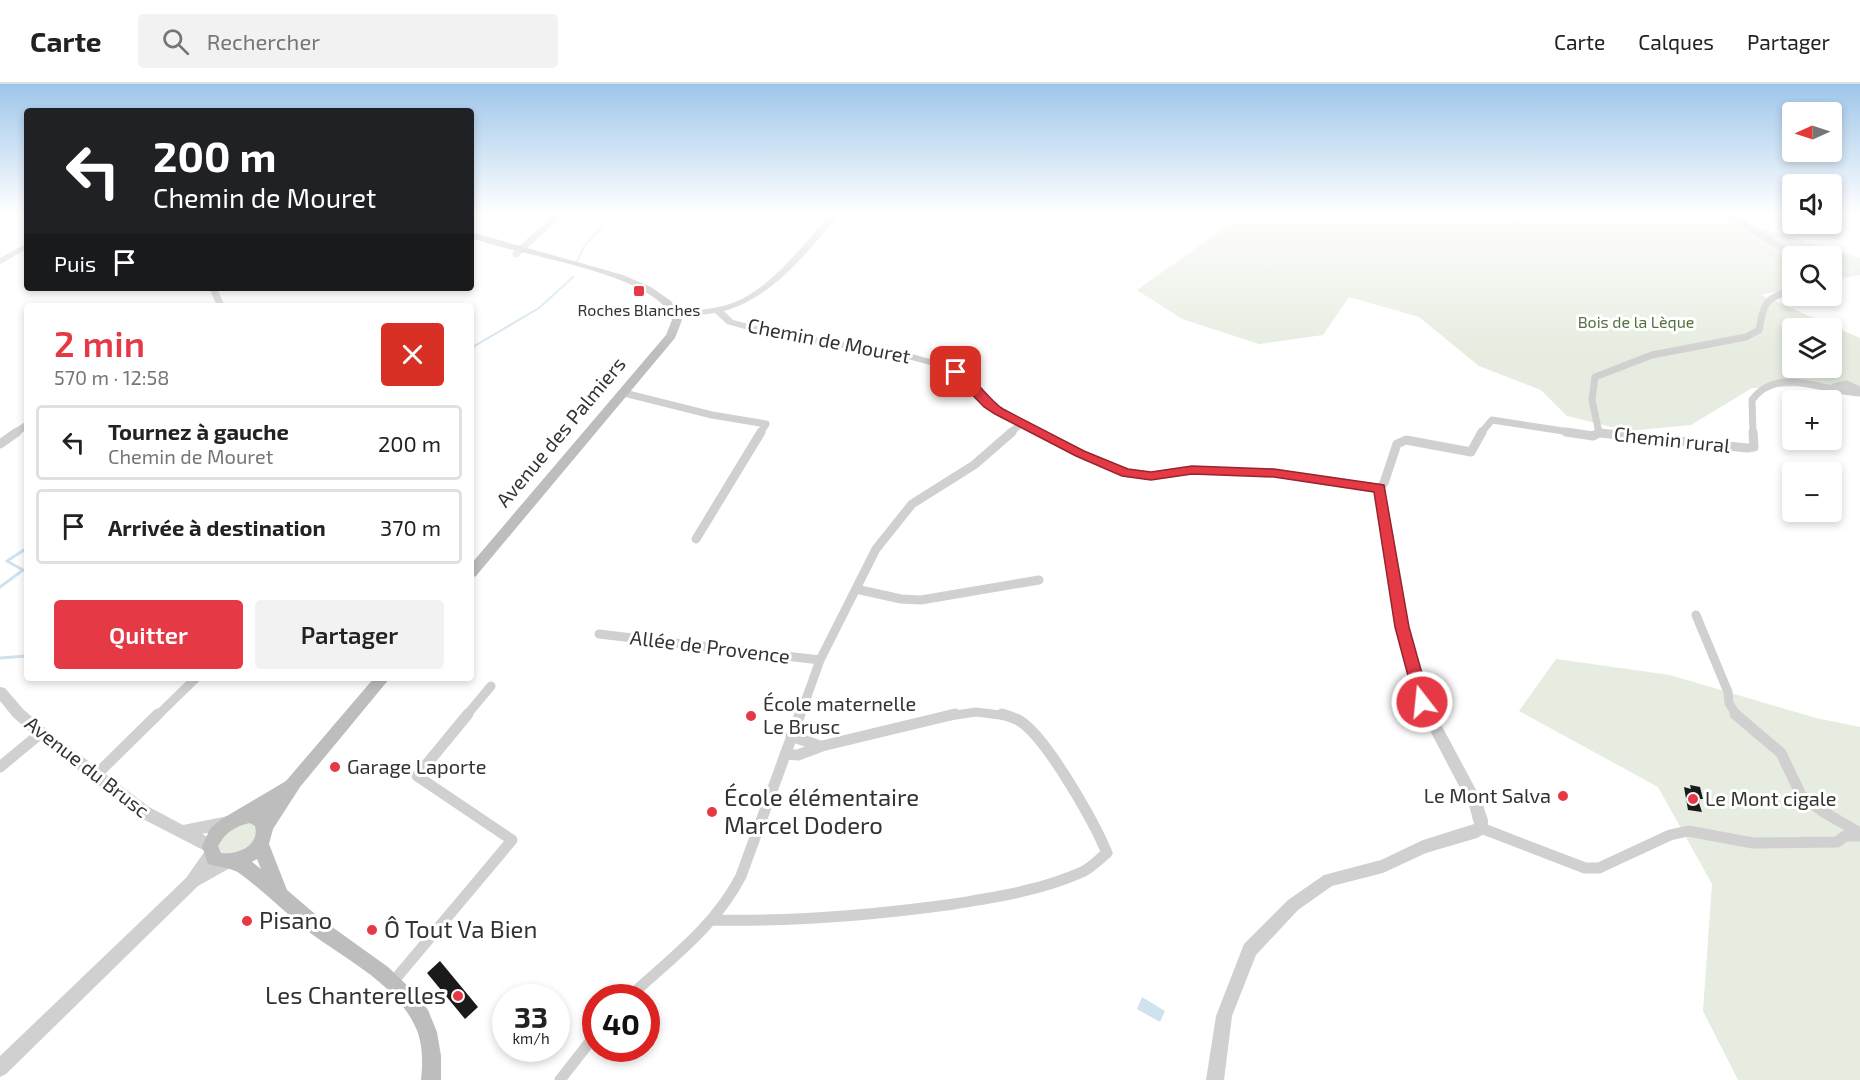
<!DOCTYPE html>
<html lang="fr">
<meta charset="utf-8">
<style>
body{margin:0;font-family:"Exo 2",sans-serif;background:#f2f2f2;color:#222;height:100vh;display:flex;flex-direction:column;font-size:22px;white-space:nowrap}
*{box-sizing:border-box;margin:0}
p{font-size:20px;color:#767676}
.icon{flex:none;width:33px;height:33px;fill:none;stroke:currentColor;stroke-width:2;stroke-linecap:round;stroke-linejoin:round}
.map{position:relative;flex:1;overflow:hidden}
.sheet{position:absolute;left:24px;top:219px;width:450px;height:378px;display:flex;flex-direction:column;background:#fff;border-radius:6px;box-shadow:0 3px 9px #0003}
.sheet>*{flex:none}
.guide{position:absolute;left:24px;top:24px;width:450px;height:183px;border-radius:6px;box-shadow:0 3px 9px #0003;background:#202124;color:#fff;overflow:hidden}
.needle{width:39px;rotate:267deg}
.tools{position:absolute;left:1782px;top:18px;display:grid;gap:12px}
.tools a{display:grid;place-items:center;width:60px;height:60px;border-radius:6px;background:#fff;box-shadow:0 3px 9px #0003;font-size:30px}
.speed{position:absolute;left:492px;top:900px;display:flex;gap:12px;font-size:30px;font-weight:700;text-align:center}
.speed>*{display:grid;place-content:center;width:78px;height:78px;border-radius:50%;background:#fff;box-shadow:0 3px 9px #0003;line-height:1}
.speed small{font-size:15px;font-weight:400}
.speed .limit{border:9px solid #d22;background:#fff;color:#111}
.pin{position:absolute;display:grid;place-items:center;width:51px;height:51px;color:#fff;margin:-26px;border-radius:12px;box-shadow:0 3px 9px #0006}
.me{position:absolute;width:66px;margin:-33px;rotate:344deg;stroke-linejoin:round;filter:drop-shadow(0 0 4px #0008)}
.turn{display:flex;align-items:center;gap:21px;height:126px;padding:0 30px;font-size:27px}
.turn .icon{width:78px;height:78px;stroke-width:2.5}
.turn b{display:block;font-size:42px;line-height:51px}
.then{display:flex;align-items:center;height:57px;padding:0 30px;background:#0003;gap:12px;font-size:22px}
.round{display:grid;place-items:center;flex:none;width:63px;height:63px;border-radius:6px;background:#f2f2f2}
.summary{display:flex;align-items:center;justify-content:space-between;height:102px;padding:0 30px}
h1{font-size:36px;font-weight:600;line-height:45px;color:#e63946}
.button{display:flex;gap:12px;margin-top:auto;padding:12px 30px}
.button a{flex:1;height:69px;border-radius:6px;background:#e63946;color:#fff;font-size:24px;font-weight:600;line-height:69px;text-align:center}
.button a+a{background:#f2f2f2;color:#222}
ul{padding:0;list-style:none}
li{display:flex;align-items:center;gap:18px;height:75px;margin:0 12px 9px;padding:0 18px;border:3px solid #e0e0e0;border-radius:6px}
li div{flex:1}
li b{display:block;font-size:22px}
li em{font-style:normal}
header{display:flex;align-items:center;gap:36px;box-sizing:border-box;height:84px;padding:0 30px;background:#fff;border-bottom:2px solid #e0e0e0}
header strong{font-size:28px}
nav{display:flex;gap:33px;margin-inline-start:auto;font-size:21px}
.search{width:420px;height:54px;background:#f2f2f2;display:flex;align-items:center;gap:15px;box-sizing:border-box;padding:0 21px;border-radius:6px;color:#767676;font-size:22px}
.map>svg:first-child{display:block}
.green{fill:#e6ecdf;fill-rule:evenodd}
.water{fill:#cfe2ee}
.lines{fill:none;stroke-linecap:round;stroke-linejoin:round}
.stream-far1{stroke:#cfe2ee;stroke-width:2}
.stream{stroke:#cfe2ee;stroke-width:3}
.building{fill:#1a1a1a}
.minor-far2{stroke:#d0d0d0;stroke-width:7}
.minor-far1{stroke:#d0d0d0;stroke-width:9}
.minor{stroke:#d0d0d0;stroke-width:11}
.tertiary{fill:#d0d0d0;fill-rule:evenodd}
.secondary{fill:#bdbdbd;fill-rule:evenodd}
.route{fill:#e63946;stroke:#96252e;stroke-width:1.5}
.poi-dot{fill:#e63946;stroke:#fff;stroke-width:2}
.labels{text-anchor:middle;stroke-width:6;stroke-linejoin:round;paint-order:stroke}
.far-poi-label{font-size:16px;fill:#333;stroke:#fff}
.far-park-label{font-size:16px;fill:#56703f;stroke:#fff}
.street-label{font-size:20px;fill:#333;stroke:#fff}
.poi-label{font-size:20px;fill:#333;stroke:#fff;text-anchor:start}
.near-poi-label{font-size:24px;fill:#333;stroke:#fff;text-anchor:start}
</style>
<header>
<strong>Carte</strong>
<div class="search"><svg class="icon" aria-label="search" viewBox="0 0 24 24"><circle cx="10" cy="10" r="6"/><path d="M15 15l6 6"/></svg>Rechercher</div>
<nav><a>Carte</a><a>Calques</a><a>Partager</a></nav>
</header>
<div class="map">
<svg width="1860" height="996" viewBox="0 0 1860 996">
<rect width="100%" height="100%" fill="#fff"/>
<!-- green -->
<path class="green" d="M1236,129H1492L1509,139L1526,129H1711L1860,174V191L1832,196V172H1792V204L1761,211L1860,254V309L1846,301L1752,304L1691,341L1628,347L1567,332L1541,306L1479,282L1419,233L1349,213L1323,251L1259,260L1182,235L1137,206L1216,150ZM1792,244H1832V284H1792Z
M1556,575L1670,591L1816,634L1860,643V996H1738L1703,927L1712,800L1658,703L1519,627Z
M242,733L266,746L236,777L210,766Z"/>
<!-- water -->
<path class="water" d="M1142,913L1165,927L1160,938L1137,925Z"/>
<g class="lines">
<!-- stream-far1 -->
<path class="stream-far1" d="M577,177L585,161L615,129
M471,264L539,224L573,193"/>
<!-- stream -->
<path class="stream" d="M0,503L23,486L7,477L27,464
M0,574L27,572"/>
</g>
<!-- building -->
<path class="building" d="M1690,701L1700,703L1703,715H1700L1699,719L1702,728L1688,726L1684,703L1691,705Z
M440,877L478,923L465,935L427,889Z"/>
<g class="lines">
<!-- minor-far2 -->
<path class="minor-far2" d="M1726,129L1795,172
M516,170L560,129
M213,204L221,222
M1834,303L1846,300L1860,306
M624,309L712,331L766,340L760,349
M15,349L27,341
M1010,349L1022,339
M1481,349L1492,336L1576,349
M1599,349L1592,316L1595,293L1652,271L1746,253L1759,246C1764,219 1765,214 1792,206
M1600,349H1603
M1753,349L1752,316C1778,280 1826,309 1860,309"/>
<!-- minor-far1 -->
<path class="minor-far1" d="M1566,348L1593,352L1600,348
M1600,349L1747,364L1754,363L1753,348
M0,360L17,348
M1380,404L1384,399L1397,360L1406,356L1471,368L1482,348
M696,455L761,348
M856,505L901,515L921,516L1039,496
M1696,531L1728,608L1729,619L1737,632
M599,550L820,576
M157,632L196,594
M466,632L491,602
M800,632L820,576L876,465L912,420L974,381L1012,348
M949,632L976,628L1008,632"/>
<!-- minor -->
<path class="minor" d="M1735,630L1781,669L1801,711L1822,727L1860,749
M791,652L820,662
M785,670L798,671L822,662L955,630
M0,683L41,649
M96,691L158,630
M1481,744L1585,784H1599L1670,751L1688,747L1753,759L1837,758L1845,752H1860
M713,836C793,838 874,831 954,820C997,813 1042,806 1082,788C1091,784 1099,775 1107,769C1094,738 1047,654 1020,637C1015,634 1008,632 1002,630
M392,899L512,756L417,692L468,630
M628,914C669,876 715,843 741,792L800,630
M560,996L596,950"/>
<!-- tertiary -->
<path class="tertiary" d="M831,129H840C810,166 771,215 724,227L733,236L767,245L909,269L947,280L968,292L992,319L1084,368L1128,386L1151,388L1192,382L1274,385L1380,400L1385,404L1408,543L1429,618L1481,715L1488,736V744L1486,749L1477,754L1426,769L1383,789L1332,802L1298,826L1256,871L1232,932L1224,996H1206L1216,932L1244,860L1288,816L1324,791L1381,776L1423,756L1474,740L1469,721L1415,618L1396,543L1375,407L1274,393L1192,390L1151,396L1126,393L1076,372L984,323L962,296L941,284L908,275L766,251L727,240L715,229L670,235L665,232L670,229C691,226 715,226 735,218C772,203 805,159 831,129Z
M27,159V165L0,180V174Z
M0,603L5,604L23,625L46,645L149,723L183,741L228,732L233,734L235,739L233,744L202,750L215,757L218,770L215,777L225,772L230,774L233,779L230,784L198,802L6,990L0,993V972L186,794L205,767L139,733L36,653L13,633L0,617Z"/>
<!-- secondary -->
<path class="secondary" d="M471,148L623,191L651,203L671,217L682,236L675,254L476,492L471,494V480L666,251L672,236C669,231 667,224 662,220C625,185 522,172 471,154Z
M374,594H390L300,703L273,745L269,760L287,806L321,835L388,883L417,911L428,926L437,948L441,972V996H421C423,978 423,958 415,942C395,899 345,875 309,848C285,829 264,807 239,789C232,784 218,783 208,780L202,762L210,745L220,736L286,697ZM250,739L255,742C260,762 237,771 221,769L218,762C225,749 235,742 250,739ZM257,775L261,785L252,778Z"/>
</g>
<!-- sky -->
<linearGradient id="sky" x2="0" y2="1"><stop stop-color="#9ec6ea"/><stop offset="0.48" stop-color="#fff"/><stop offset="1" stop-color="#fff" stop-opacity="0"/></linearGradient>
<rect width="1860" height="269" fill="url(#sky)"/>
<!-- route -->
<path class="route" d="M956,284C975,291 986,314 1003,325L1084,367L1128,385L1151,388L1192,382L1274,385L1384,401L1409,543L1430,618L1428,623L1422,625L1417,623L1415,618L1395,543L1374,408L1274,393L1192,390L1151,396L1122,392L1076,372L995,330L984,323L950,288Z"/>
<!-- markers -->
<g class="poi-dot">
<rect x="633" y="201" width="12" height="12" rx="3"/>
<circle cx="751" cy="632" r="6"/>
<circle cx="335" cy="683" r="6"/>
<circle cx="1563" cy="712" r="6"/>
<circle cx="1693" cy="715" r="6"/>
<circle cx="712" cy="728" r="6"/>
<circle cx="247" cy="837" r="6"/>
<circle cx="372" cy="846" r="6"/>
<circle cx="458" cy="912" r="6"/>
</g>
<g class="labels">
<!-- far-poi labels -->
<g class="far-poi-label">
<text x="639" y="232">Roches Blanches</text>
</g>
<!-- far-park labels -->
<g class="far-park-label">
<text x="1636" y="244">Bois de la Lèque</text>
</g>
<!-- street labels -->
<g class="street-label">
<text transform="translate(829 257) rotate(11)" y="7">Chemin de Mouret</text>
<text transform="translate(561 348) rotate(-50)" y="7">Avenue des Palmiers</text>
<text transform="translate(1672 356) rotate(6)" y="7">Chemin rural</text>
<text transform="translate(710 563) rotate(7)" y="7">Allée de Provence</text>
<text transform="translate(87 683) rotate(38)" y="7">Avenue du Brusc</text>
</g>
<!-- poi labels -->
<g class="poi-label">
<text x="763" y="627">École maternelle<tspan x="763" dy="23">Le Brusc</tspan></text>
<text x="347" y="690">Garage Laporte</text>
<text x="1551" y="719" text-anchor="end">Le Mont Salva</text>
<text x="1705" y="722">Le Mont cigale</text>
</g>
<!-- near-poi labels -->
<g class="near-poi-label">
<text x="724" y="722">École élémentaire<tspan x="724" dy="28">Marcel Dodero</tspan></text>
<text x="259" y="845">Pisano</text>
<text x="384" y="854">Ô Tout Va Bien</text>
<text x="446" y="920" text-anchor="end">Les Chanterelles</text>
</g>
</g>
</svg>
<div class="tools">
<a><svg class="needle" viewBox="-14 -14 28 28"><path d="M0-13l5 13h-10z" fill="#e53935"/><path d="M0 13l5-13h-10z" fill="#767676"/></svg></a>
<a><svg class="icon" aria-label="sound" viewBox="0 0 24 24"><path d="M4 9h4l5-4v14l-5-4H4zM17 9q2 3 0 6"/></svg></a>
<a><svg class="icon" aria-label="search" viewBox="0 0 24 24"><circle cx="10" cy="10" r="6"/><path d="M15 15l6 6"/></svg></a>
<a><svg class="icon" aria-label="layers" viewBox="0 0 24 24"><path d="M12 4l9 5-9 5-9-5zM3 14l9 5 9-5"/></svg></a>
<a>+</a>
<a>−</a>
</div>
<div class="speed"><div>33<small>km/h</small></div><div class="limit">40</div></div>
<div class="pin" style="left:956px;top:288px;background:#d93025"><svg class="icon" aria-label="arrive" viewBox="0 0 24 24"><path d="M6 21V4h12l-3 4 3 4H6"/></svg></div>
<svg class="me" style="left:1422px;top:618px" viewBox="-20 -20 40 40"><circle r="17" fill="#e63946" stroke="#fff" stroke-width="3"/><path d="M0-11L8 9 0 5-8 9z" fill="#fff"/></svg>
<div class="guide">
<div class="turn"><svg class="icon" aria-label="left" viewBox="0 0 24 24"><path d="M17 20v-9H6M10 6l-5 5 5 5"/></svg><div><b>200 m</b>Chemin de Mouret</div></div>
<div class="then">Puis<svg class="icon" aria-label="arrive" viewBox="0 0 24 24"><path d="M6 21V4h12l-3 4 3 4H6"/></svg></div>
</div>
<section class="sheet">
<div class="summary"><div><h1>2 min</h1><p>570 m · 12:58</p></div><a class="round" style="background:#d93025;color:#fff"><svg class="icon" aria-label="close" viewBox="0 0 24 24"><path d="M6 6l12 12M18 6L6 18"/></svg></a></div>
<ul>
<li><svg class="icon" aria-label="left" viewBox="0 0 24 24"><path d="M17 20v-9H6M10 6l-5 5 5 5"/></svg><div><b>Tournez à gauche</b><p>Chemin de Mouret</p></div><em>200 m</em></li>
<li><svg class="icon" aria-label="arrive" viewBox="0 0 24 24"><path d="M6 21V4h12l-3 4 3 4H6"/></svg><div><b>Arrivée à destination</b></div><em>370 m</em></li>
</ul>
<div class="button"><a>Quitter</a><a>Partager</a></div>
</section>
</div>
